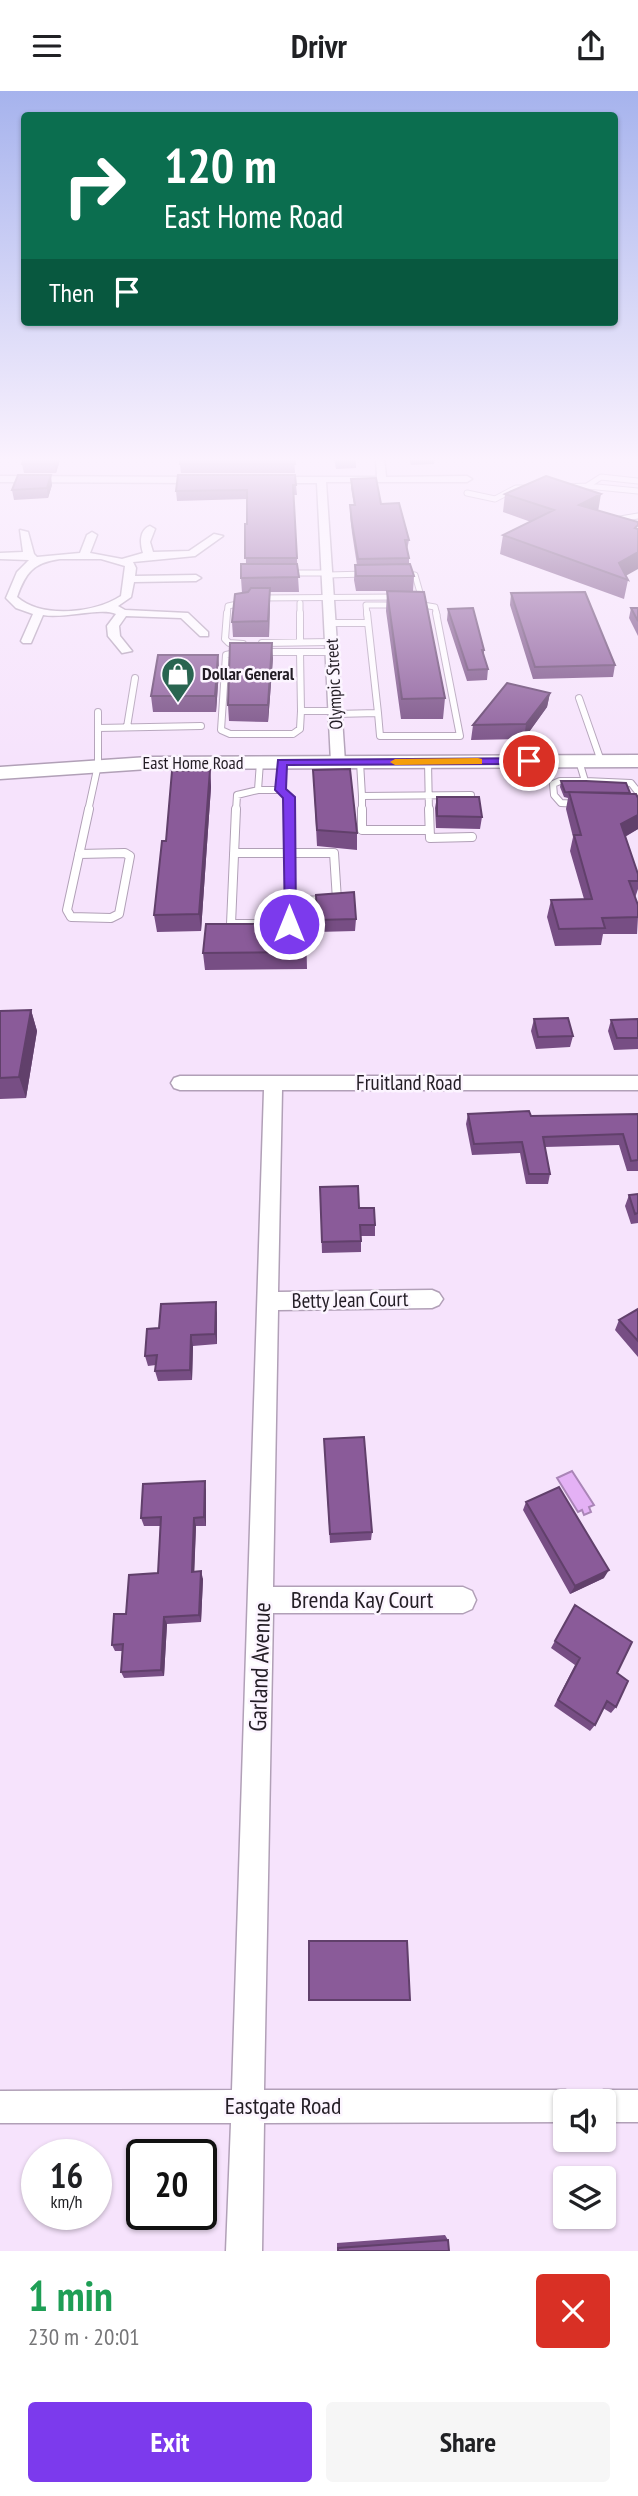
<!DOCTYPE html>
<meta charset="utf-8">
<style>
body{margin:0;font-family:"PT Sans Narrow",sans-serif;background:#f6f6f6;color:#202124;height:100vh;display:flex;flex-direction:column;font-size:26px;white-space:nowrap}
*{box-sizing:border-box;margin:0}
p{font-size:23px;color:#757577}
.icon{flex:none;width:38px;height:38px;fill:none;stroke:currentColor;stroke-width:2;stroke-linecap:round;stroke-linejoin:round}
.map{position:relative;height:2160px;overflow:hidden}
.drawer{display:flex;flex-direction:column;background:#fff;flex:1}
.drawer>*{flex:none}
.banner{position:absolute;left:21px;top:21px;width:597px;height:214px;border-radius:7px;box-shadow:0 2px 5px #0004;background:#0b6e4f;color:#fff;overflow:hidden}
.controls{position:absolute;left:553px;top:1998px;display:grid;gap:14px}
.controls a{display:grid;place-items:center;width:63px;height:63px;border-radius:7px;background:#fff;box-shadow:0 2px 5px #0004;font-size:35px}
.speed{position:absolute;left:21px;top:2048px;display:flex;gap:14px;font-size:35px;font-weight:700;text-align:center}
.speed>*{display:grid;place-content:center;width:91px;height:91px;border-radius:50%;background:#fff;box-shadow:0 2px 5px #0004;line-height:1}
.speed small{font-size:18px;font-weight:400}
.speed .limit{border:4px solid #111;border-radius:10px;background:#fff;color:#111}
.pin{position:absolute;display:grid;place-items:center;width:60px;height:60px;color:#fff;margin:-30px;border:4px solid #fff;border-radius:50%;box-shadow:0 2px 7px #0007}
.me{position:absolute;width:77px;margin:-38px;rotate:0deg;stroke-linejoin:round;filter:drop-shadow(0 0 5px #0008)}
.turn{display:flex;align-items:center;gap:24px;height:147px;padding:0 28px;font-size:32px}
.turn .icon{width:91px;height:91px;stroke-width:2.5}
.turn b{display:block;font-size:49px;line-height:60px}
.then{display:flex;align-items:center;height:66px;padding:0 28px;background:#0003;gap:14px;font-size:26px}
.round{display:grid;place-items:center;flex:none;width:74px;height:74px;border-radius:7px;background:#f6f6f6}
.summary{display:flex;align-items:center;justify-content:space-between;height:119px;padding:0 28px}
h1{font-size:42px;font-weight:700;line-height:52px;color:#1e9e55}
.primary-button{display:flex;gap:14px;margin-top:auto;padding:14px 28px}
.primary-button a{flex:1;height:80px;border-radius:7px;background:#7c3aed;color:#fff;font-size:28px;font-weight:700;line-height:80px;text-align:center}
.primary-button a+a{background:#f6f6f6;color:#202124}
header{display:flex;justify-content:space-between;align-items:center;height:91px;padding:0 28px;background:#fff;font-size:32px;font-weight:700}
.map>svg:first-child{display:block}
.water{fill:#e4b1f5;stroke:#aa85b7;stroke-width:2}
.lines{fill:none;stroke-linecap:round;stroke-linejoin:round}
.lane-far2-casing{stroke:#b1a0b7;stroke-width:7}
.lane-far1-casing{stroke:#b1a0b7;stroke-width:8}
.lane-casing{stroke:#b1a0b7;stroke-width:10}
.street-casing{stroke:#b1a0b7;stroke-width:3}
.secondary-casing{stroke:#b1a0b7;stroke-width:3}
.lane-far2{stroke:#fff;stroke-width:5}
.lane-far1{stroke:#fff;stroke-width:6}
.lane{stroke:#fff;stroke-width:8}
.street{fill:#fff;fill-rule:evenodd}
.secondary{fill:#fff;fill-rule:evenodd}
.wall{fill:#774e84}
.shaded-wall{fill:#61406b}
.building{fill:#8a5b99;stroke:#61406b;stroke-width:2}
.route{fill:#7c3aed;stroke:#51269a;stroke-width:2}
.slow{fill:#f59e0b}
.labels{text-anchor:middle;stroke-width:5;stroke-linejoin:round;paint-order:stroke}
.far-poi-label{font-size:18px;font-weight:bold;fill:#231d25;stroke:#fcf5ff;text-anchor:start}
.far-street-label{font-size:18px;fill:#231d25;stroke:#fcf5ff}
.street-label{font-size:21px;fill:#231d25;stroke:#fcf5ff}
.near-street-label{font-size:24px;fill:#231d25;stroke:#fcf5ff}
</style>
<header><svg class="icon" aria-label="menu" viewBox="0 0 24 24"><path d="M4 6h16M4 12h16M4 18h16"/></svg>Drivr<svg class="icon" aria-label="share" viewBox="0 0 24 24"><path d="M12 15V3M7 8l5-5 5 5M5 13v7h14v-7"/></svg></header>
<div class="map">
<svg width="638" height="2160" viewBox="0 0 638 2160">
<rect width="100%" height="100%" fill="#f6e3fc"/>
<!-- water -->
<path class="water" d="M572,1380L594,1414L589,1416L591,1421L584,1424L582,1419L578,1421L557,1387Z"/>
<g class="lines">
<!-- lane-far2 casing -->
<g class="lane-far2-casing">
<path id="lane-far2" d="M587,395L601,386L638,390
M565,396L587,395L638,400
M467,402L495,408L516,397H529
M638,425L620,428L618,433L621,439L638,444
M286,482H328
M402,483L415,484L421,505L412,506
M328,484L366,483
M258,507L397,506
M300,512V524
M417,513L435,516L437,524
M227,524L228,515L247,511
M367,524L366,514H398"/>
</g>
<!-- lane-far1 casing -->
<g class="lane-far1-casing">
<path id="lane-far1" d="M227,522L225,548L229,552L243,553
M300,522V551
M367,522L378,622
M330,532H368
M262,552L331,551
M240,561L226,564L221,639L230,643H293L300,638L301,620
M262,561H300
M332,561H300L301,620H335
M579,607L601,670
M335,623L378,622L380,645H460L436,522
M127,636L135,587
M98,637L201,635
M360,671L362,705L471,704
M428,671L429,720
M585,690L631,692L638,701
M258,699L260,671
M281,699L282,671
M362,705V720
M578,713L561,712L554,704L553,693L560,690H585L579,670
M88,720L98,674V621
M236,720L237,704L258,699H281L289,706V720"/>
</g>
<!-- lane casing -->
<g class="lane-casing">
<path id="lane" d="M236,718L231,833H289V718
M362,718V739H429
M429,718L430,747L472,746
M234,762H334L337,809L289,810
M79,763L125,762L130,765L119,823L111,827L71,826L67,819L89,718"/>
</g>
<!-- street casing -->
<g class="street-casing">
<path id="street" d="M376,367H384L386,386L467,385L472,388L467,391H326L345,671L338,675L331,671L317,392H272L267,389L272,386H377Z
M0,385L203,386L208,389L203,392L0,391Z
M150,435L155,438L150,451L153,461L189,460L214,443L223,445L195,465L133,471L136,477L135,485L196,484L201,487L196,490L134,491L131,506L118,515L125,519L188,522L208,541V545H200L181,527L126,525L119,535L120,545L132,560L122,562L108,545L107,535L116,523C101,516 65,528 43,524L31,552H23L21,550L33,523L16,517L6,507L17,481L29,469L0,468V462L23,461L20,439L28,441L34,463L37,466L80,462L87,444L92,441L97,444L90,462L122,468L143,462C140,453 139,439 150,435ZM60,468H101L125,475L121,505C95,522 42,528 17,506C26,481 33,472 60,468Z
M180,985H638V999H282L278,1201L432,1199L439,1202L443,1208L439,1214L432,1217L278,1219L273,1496H463L472,1500L476,1509L472,1518L463,1522H273L264,1999H565L577,2003L580,2011H565V2031L264,2032L262,2160H226L231,2032H0V2000L232,1999L264,999H180L174,997L171,992L174,987Z
M604,1999H638V2031H604V2011H589L592,2003Z"/>
</g>
<!-- secondary casing -->
<g class="secondary-casing">
<path id="secondary" d="M638,664V676L148,678L0,688V676L148,666Z"/>
</g>
<!-- lane-far2 -->
<use href="#lane-far2" class="lane-far2"/>
<!-- lane-far1 -->
<use href="#lane-far1" class="lane-far1"/>
<!-- lane -->
<use href="#lane" class="lane"/>
<!-- street -->
<use href="#street" class="street"/>
<!-- secondary -->
<use href="#secondary" class="secondary"/>
</g>
<!-- wall -->
<path class="wall" d="M24,367H60V369L56,382H24L22,373Z
M294,367L295,382H181L180,373Z
M334,367H356V377L336,378Z
M409,367H435L434,373L411,374Z
M351,388L381,413L409,449L407,459L409,467V473L414,485L413,500H356L354,489L355,474H357L352,442L350,424V414H354L351,397Z
M52,394L48,407L14,409L12,399Z
M296,394L297,404H293L299,501H270L269,546H233L232,531L242,502L241,487L246,473L245,433H247V408L177,410L176,400Z
M505,403L598,420L628,489L624,508L500,463L503,444L531,431L503,421Z
M387,500L445,607L443,628H401L386,520Z
M511,502L615,574L613,586L533,588L510,514Z
M631,517H638V545L629,527Z
M448,518L484,559V565L488,578L487,589L467,590L447,529Z
M218,564L219,580L216,621H153L151,605Z
M273,567L268,631L229,630L228,614Z
M550,602L547,616L524,648L471,649L473,634Z
M210,679L211,696L201,840L157,841L154,824L166,750Z
M313,679L357,742V759L317,755Z
M561,690L638,738L625,746L638,790V798L635,807L638,826L637,843H603L601,854L555,855L547,826L551,809L584,808L570,760L573,746L566,718L568,707L564,706L560,696Z
M437,706L482,726L480,738L436,737L435,717Z
M316,804L356,828L355,840L317,841Z
M306,833L307,878L205,879L203,862Z
M31,919L37,940L26,1007L0,1008V920Z
M534,928L573,945L570,956L536,958L531,940Z
M638,928V958L614,959L608,940L611,929Z
M468,1023L531,1025L638,1023V1080H627L619,1054L545,1056L550,1083L548,1093H526L520,1062L472,1064L466,1033Z
M320,1096L359,1117L375,1134V1145H361V1161L322,1162Z
M638,1103V1132L631,1133L625,1115L629,1104Z
M638,1218V1266L615,1239L619,1229Z
M217,1222V1253L193,1255L192,1289L158,1290L155,1280L156,1274L148,1275L145,1265L159,1237Z
M324,1348L372,1441L371,1449L330,1452Z
M206,1399V1435H196L194,1481L203,1488L201,1531L167,1533L164,1585L124,1587L121,1581L122,1560H115L112,1554L126,1523L158,1482L160,1435H144L141,1427Z
M526,1411L604,1487L570,1503L523,1419Z
M575,1514L617,1582L616,1616L611,1622L603,1617L595,1634L590,1640L554,1615L575,1574L551,1557Z
M309,1850L410,1909L309,1910Z
M445,2144L448,2149L337,2160V2152Z"/>
<!-- shaded-wall -->
<path class="shaded-wall" d="M56,367H60V369L56,382L54,373Z
M51,384L52,394L48,407L47,397Z
M601,403L598,421L579,414Z
M638,461V478L622,487L619,472Z
M270,497V512L269,546L268,530Z
M272,552L273,567L268,631V614Z
M218,564L219,580L216,621L215,605Z
M550,602L547,616L524,648L526,633Z
M210,679L211,696L201,840L199,823Z
M638,724V738L617,750L621,733Z
M31,919L37,940L26,1007L19,986Z
M216,1211L217,1222V1253L215,1243Z
M191,1244L193,1255L192,1289L190,1279Z
M205,1390L206,1399V1435L204,1426Z
M194,1427L196,1435L194,1489L192,1481Z
M609,1479L604,1487L570,1503L575,1495Z
M201,1480L203,1488L201,1531L199,1524Z
M164,1526L167,1533L164,1585L161,1579Z"/>
<!-- building -->
<path class="building" d="M24,367H56L54,373H22Z
M181,367H294L295,373H180Z
M336,367H356V368H336Z
M18,384H51L47,397L12,399Z
M178,384H295L296,394H293L297,467H245V433H247V399L176,400Z
M546,385L601,403L579,414L638,431V434L635,437L638,438V461L619,472L628,489L503,444L554,419L505,403Z
M376,387L381,413L399,412L409,449H405L409,467L358,468L352,432L350,414H355L351,388Z
M241,473H297L299,486L241,487Z
M410,473L414,485H356L355,474Z
M251,497H270L268,530L232,531L235,503L248,501Z
M387,500L424,501L445,607L402,608Z
M585,501L615,574L535,576L511,502Z
M473,517L484,559H482L488,578L468,579L448,518Z
M631,517H638V530Z
M230,552H272L268,614H228Z
M158,564H218L215,605H151Z
M507,592L550,602L526,633L473,634Z
M350,678L357,742L317,739L313,679Z
M210,679L199,823L154,824L162,750H166L172,680Z
M561,690H586L626,692L630,702L565,701Z
M569,701L636,703L638,707V724L621,733L638,783V790H629L638,814V826L602,827L605,837L559,838L551,809L592,808L574,744H581Z
M437,706H479L482,726L437,725Z
M354,801L356,828L317,829L316,804Z
M206,833H306L307,861L203,862Z
M31,919L19,986L0,987V920Z
M568,927L573,945L538,946L534,928Z
M638,928V947H617L611,929Z
M529,1020L531,1025L638,1023V1069L631,1070L623,1043L543,1046L550,1083H529L522,1051L474,1053L468,1023Z
M358,1095L359,1117H374L375,1134H360L361,1150L322,1151L320,1096Z
M638,1103V1122L635,1123L629,1104Z
M216,1211L215,1243L191,1244L190,1279L155,1280L157,1264L145,1265L147,1238L159,1237L161,1213Z
M638,1218V1250L619,1229Z
M364,1346L372,1441L330,1443L324,1348Z
M205,1390L204,1426L194,1427L192,1481L201,1480L199,1524L164,1526L161,1579L121,1581L123,1553L112,1554L114,1523H126L129,1484L158,1482L161,1426L141,1427L143,1393Z
M559,1396L609,1479L575,1495L526,1411Z
M575,1514L632,1551L617,1582L628,1590L616,1616L607,1610L595,1634L558,1609L580,1567L555,1550Z
M309,1850H407L410,1909H309Z
M448,2149L449,2160H338V2157Z"/>
<!-- sky -->
<linearGradient id="sky" x2="0" y2="1"><stop stop-color="#a6b3ed"/><stop offset="0.55" stop-color="#fbf2fe"/><stop offset="1" stop-color="#fbf2fe" stop-opacity="0"/></linearGradient>
<rect width="638" height="670" fill="url(#sky)"/>
<!-- route -->
<path class="route" d="M529,667L534,670L533,673L287,674L286,698L295,706L296,833L289,837L285,836L283,707L275,699L278,669Z"/>
<!-- slow -->
<path class="slow" d="M478,667L482,668V673L395,674L390,671L395,668Z"/>
<!-- icons -->
<defs>
<g id="shop-pin" transform="scale(1.75)"><path d="M0 17L-7.5 6A9.5 9.5 0 1 1 7.5 6Z" fill="#296550" stroke="#fcf5ff"/><path d="M-5-2.5h2.3a2.7 3.5 0 0 1 5.4 0H5L5.5 6h-11ZM-1.5-2.5h3a1.5 2.3 0 0 0-3 0Z" fill="#fff"/></g>
</defs>
<g fill-rule="evenodd">
<use href="#shop-pin" x="178" y="583"/>
</g>
<g class="labels">
<!-- far-poi labels -->
<g class="far-poi-label">
<text x="202" y="589">Dollar General</text>
</g>
<!-- far-street labels -->
<g class="far-street-label">
<text transform="translate(334 593) rotate(-93)" y="6">Olympic Street</text>
<text x="193" y="678">East Home Road</text>
</g>
<!-- street labels -->
<g class="street-label">
<text x="409" y="999">Fruitland Road</text>
<text transform="translate(350 1209) rotate(-1)" y="7">Betty Jean Court</text>
</g>
<!-- near-street labels -->
<g class="near-street-label">
<text x="362" y="1517">Brenda Kay Court</text>
<text transform="translate(260 1576) rotate(-88)" y="8">Garland Avenue</text>
<text x="283" y="2023">Eastgate Road</text>
</g>
</g>
</svg>
<div class="controls">
<a><svg class="icon" aria-label="sound" viewBox="0 0 24 24"><path d="M4 9h4l5-4v14l-5-4H4zM17 9q2 3 0 6"/></svg></a>
<a><svg class="icon" aria-label="layers" viewBox="0 0 24 24"><path d="M12 4l9 5-9 5-9-5zM3 14l9 5 9-5"/></svg></a>
</div>
<div class="speed"><div>16<small>km/h</small></div><div class="limit">20</div></div>
<div class="pin" style="left:529px;top:670px;background:#d93025"><svg class="icon" aria-label="arrive" viewBox="0 0 24 24"><path d="M6 21V4h12l-3 4 3 4H6"/></svg></div>
<svg class="me" style="left:289px;top:833px" viewBox="-20 -20 40 40"><circle r="17" fill="#7c3aed" stroke="#fff" stroke-width="3"/><path d="M0-11L8 9 0 5-8 9z" fill="#fff"/></svg>
<div class="banner">
<div class="turn"><svg class="icon" aria-label="right" viewBox="0 0 24 24"><path d="M7 20v-9h11M14 6l5 5-5 5"/></svg><div><b>120 m</b>East Home Road</div></div>
<div class="then">Then<svg class="icon" aria-label="arrive" viewBox="0 0 24 24"><path d="M6 21V4h12l-3 4 3 4H6"/></svg></div>
</div>
</div>
<section class="drawer">
<div class="summary"><div><h1>1 min</h1><p>230 m · 20:01</p></div><a class="round" style="background:#d93025;color:#fff"><svg class="icon" aria-label="close" viewBox="0 0 24 24"><path d="M6 6l12 12M18 6L6 18"/></svg></a></div>
<div class="primary-button"><a>Exit</a><a>Share</a></div>
</section>
